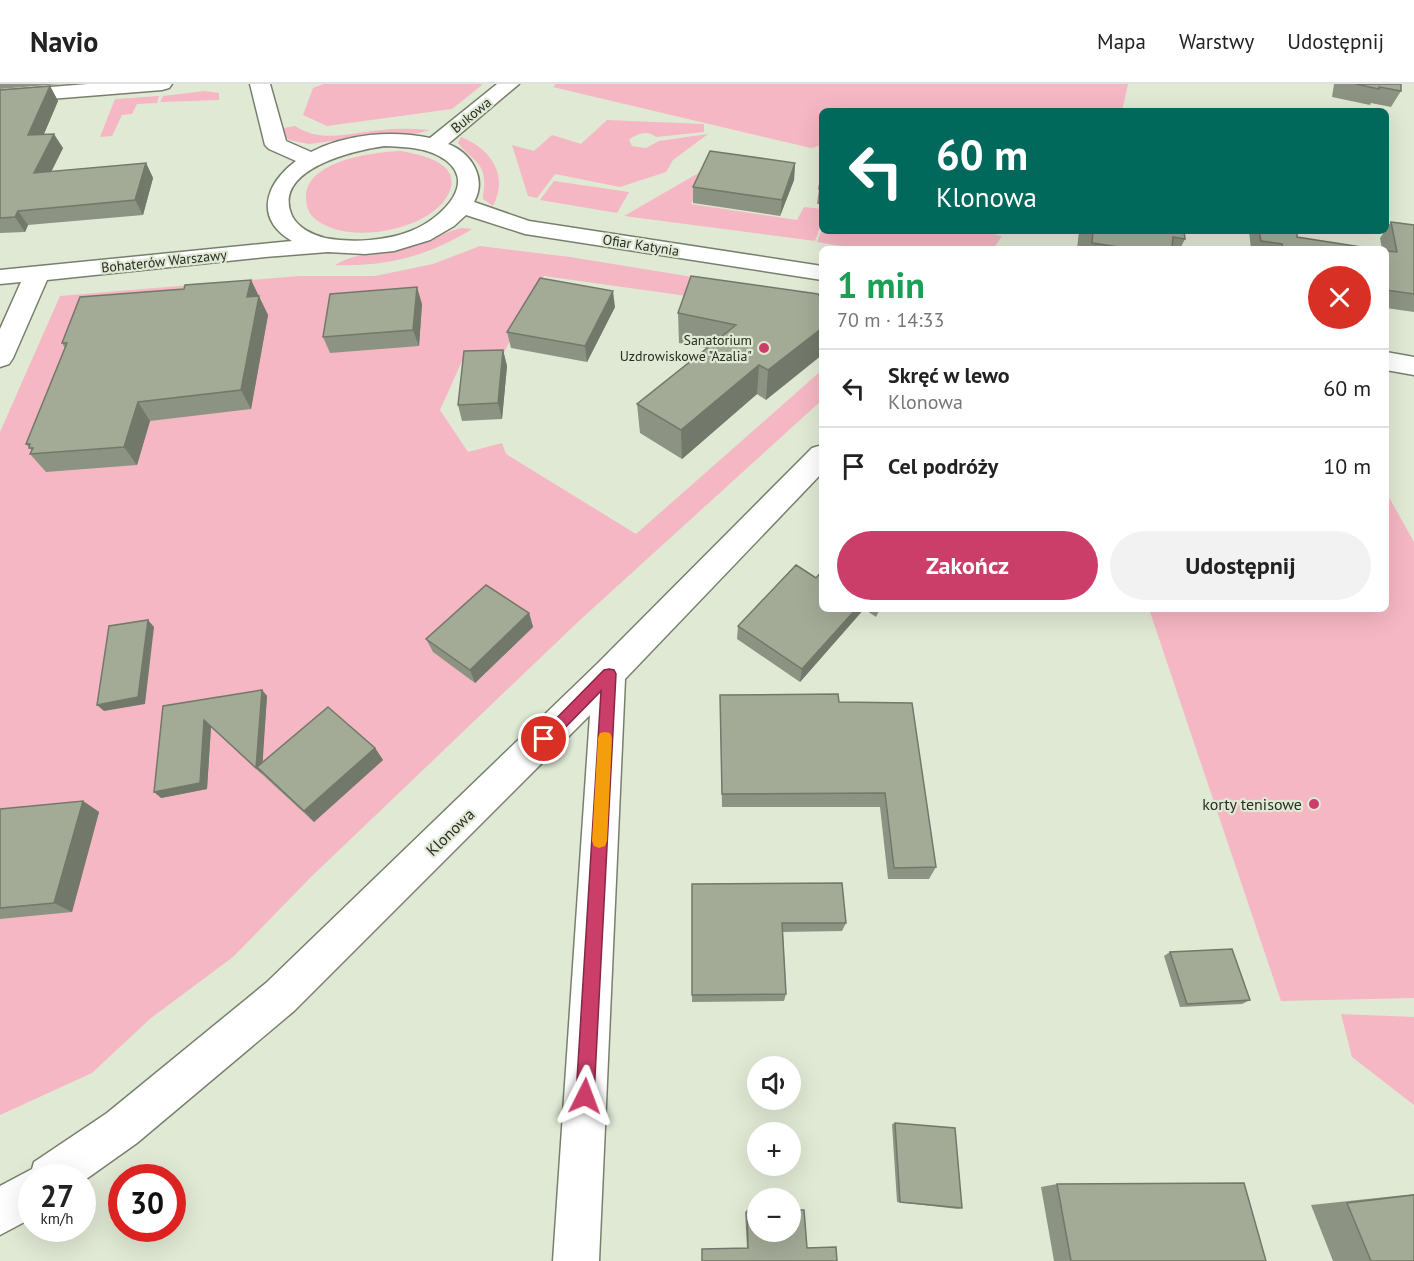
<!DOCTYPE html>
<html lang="pl">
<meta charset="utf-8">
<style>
body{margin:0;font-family:"PT Sans",sans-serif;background:#f2f2f2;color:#222;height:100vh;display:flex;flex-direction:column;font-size:22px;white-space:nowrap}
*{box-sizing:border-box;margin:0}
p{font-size:20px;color:#767676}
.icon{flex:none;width:33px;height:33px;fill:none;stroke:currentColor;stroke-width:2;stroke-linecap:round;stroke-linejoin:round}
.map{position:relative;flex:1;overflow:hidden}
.panel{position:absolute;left:819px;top:162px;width:570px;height:366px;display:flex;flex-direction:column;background:#fff;border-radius:9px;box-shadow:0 6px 24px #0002}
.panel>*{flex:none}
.top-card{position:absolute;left:819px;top:24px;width:570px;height:126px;border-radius:9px;box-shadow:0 6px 24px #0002;background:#00695c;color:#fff;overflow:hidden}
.fabs{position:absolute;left:747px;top:972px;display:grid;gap:12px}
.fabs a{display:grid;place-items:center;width:54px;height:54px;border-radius:50%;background:#fff;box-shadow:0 6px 24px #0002;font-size:30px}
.speed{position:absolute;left:18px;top:1080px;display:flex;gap:12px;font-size:30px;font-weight:700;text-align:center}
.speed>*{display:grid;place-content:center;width:78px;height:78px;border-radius:50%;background:#fff;box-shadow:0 6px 24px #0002;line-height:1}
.speed small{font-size:15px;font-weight:400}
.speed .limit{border:9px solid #d22;background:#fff;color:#111}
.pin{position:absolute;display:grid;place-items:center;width:51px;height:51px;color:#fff;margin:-26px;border:3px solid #fff;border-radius:50%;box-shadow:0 2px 6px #0007}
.me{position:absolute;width:66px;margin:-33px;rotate:3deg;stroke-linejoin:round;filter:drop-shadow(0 0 4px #0008)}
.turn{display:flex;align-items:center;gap:21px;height:126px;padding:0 18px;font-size:27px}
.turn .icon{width:78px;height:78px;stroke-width:2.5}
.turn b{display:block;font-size:42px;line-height:51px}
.round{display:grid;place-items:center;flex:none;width:63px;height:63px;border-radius:32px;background:#f2f2f2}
.overview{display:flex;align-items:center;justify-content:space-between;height:102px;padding:0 18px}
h1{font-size:36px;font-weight:700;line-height:45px;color:#1e9e55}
.cta{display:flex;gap:12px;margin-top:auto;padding:12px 18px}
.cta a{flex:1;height:69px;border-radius:36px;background:#cc3e6a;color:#fff;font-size:24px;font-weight:700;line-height:69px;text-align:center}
.cta a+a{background:#f2f2f2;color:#222}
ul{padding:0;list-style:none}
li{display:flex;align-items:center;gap:18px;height:78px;padding:0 18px;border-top:2px solid #e0e0e0}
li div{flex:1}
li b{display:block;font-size:22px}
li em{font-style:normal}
header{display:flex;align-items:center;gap:36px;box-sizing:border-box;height:84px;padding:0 30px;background:#fff;border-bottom:2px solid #e0e0e0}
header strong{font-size:28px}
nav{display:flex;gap:33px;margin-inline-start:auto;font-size:21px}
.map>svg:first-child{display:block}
.green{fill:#f5b7c3}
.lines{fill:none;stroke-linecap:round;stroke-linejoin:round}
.street-casing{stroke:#78806d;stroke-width:3}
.street{fill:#fff;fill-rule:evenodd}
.wall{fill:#8c9382}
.shaded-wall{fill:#72786a}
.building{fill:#a3ab97;stroke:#72786a;stroke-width:1.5}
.route{fill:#cc3e6a;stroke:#852845;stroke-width:1.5}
.slow{fill:#f59e0b}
.poi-dot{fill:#cc3e6a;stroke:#e0e9d4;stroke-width:2}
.labels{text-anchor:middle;stroke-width:4.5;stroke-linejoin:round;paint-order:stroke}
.far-street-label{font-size:14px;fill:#292d25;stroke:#e0e9d4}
.far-poi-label{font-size:14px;fill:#292d25;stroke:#e0e9d4;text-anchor:end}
.poi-label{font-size:16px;fill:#292d25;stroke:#e0e9d4;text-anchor:end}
.street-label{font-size:16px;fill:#292d25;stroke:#e0e9d4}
</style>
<header>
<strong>Navio</strong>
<nav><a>Mapa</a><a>Warstwy</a><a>Udostępnij</a></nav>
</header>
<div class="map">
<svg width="1414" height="1177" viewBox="0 0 1414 1177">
<rect width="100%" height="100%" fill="#e0e9d4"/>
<!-- green -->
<path class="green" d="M324,0H481L482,1L452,25L327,42L303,31L313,4Z
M556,0H1128L1122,27H822V61L811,64L553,3Z
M205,7L219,9V16L160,18L163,12Z
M159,12L157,19L137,20L132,30L122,31L112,52L100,53L115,15Z
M607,36L704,40V48L656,53C648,46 637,49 629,56L632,62L646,64L659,57L708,50L673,76L666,88L620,103L555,90L537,114L528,112L512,61L534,67L552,51L581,60Z
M295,42C322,60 353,48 383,46C398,44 414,45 430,46L411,51L387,50L309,60L289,56L278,45Z
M461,53C491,65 509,91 493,122L483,115C483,108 485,102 484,95C483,77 467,72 458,59Z
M400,67C419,70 460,78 450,106C436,147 342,164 312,132C307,126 306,119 306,111C309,76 374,68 400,67Z
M709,83L691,120L797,136L804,123L822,125V138L815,157L624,132Z
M554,97L629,108L617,129L540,116Z
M462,144L472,145C429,172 385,183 335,181C358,167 391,168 418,161C433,156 446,147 462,144Z
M822,145V147H981L1002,152L993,165H859L817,158Z
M480,162L570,173L822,214V231L544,192L500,276L462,277L440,326L468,368L502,359L506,370L636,450L822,286V316L580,536L312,792L233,873L151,934L92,989L0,1031V348L60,212L299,192H375L433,180Z
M1386,408L1414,458V914L1281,917L1149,525H1386Z
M1341,930L1414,933V1021L1352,973Z"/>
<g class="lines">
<!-- street casing -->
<g class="street-casing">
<path id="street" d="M88,0H172L169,4L162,6L0,19V7Z
M250,0H270L286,57L311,68C346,50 391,46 430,54L497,0H519L448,60C472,69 487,95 474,118L529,137L822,182V196L525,150L466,131L454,142L430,156L394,167L365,170L328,168L265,173L47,196L13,274L9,280L0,283V245L21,198L0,200V186L292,157C254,135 265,100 296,77L269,65L265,61ZM385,62C403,63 423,63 439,72C483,96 441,135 411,147C386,157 352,159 325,154C313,151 298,144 292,132C271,85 355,66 385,62Z
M1386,268L1414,273V291L1386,286Z
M822,361V389L625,595L599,1177H553L590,631L294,927L137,1059L82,1098V1094H32V1134L0,1151V1102L32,1085L34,1078L107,1029L266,899L597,580L812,364Z"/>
</g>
<!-- street -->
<use href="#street" class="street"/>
</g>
<!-- wall -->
<path class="wall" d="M0,0H60L0,5Z
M1334,0H1401V7L1391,23L1371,19L1370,21L1332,13Z
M50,2L58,17L44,50L63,64L51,88L146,79L153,94L143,131L28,141L25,148L0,149V6Z
M795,79L794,96L780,132L693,119V103Z
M822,83V120H817Z
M1391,138L1414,141V228L1386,224V165H1382L1380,154L1385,147H1386V145Z
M1079,147H1184L1185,155L1180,165H1077Z
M1249,147H1297V153L1374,165H1251Z
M251,196L268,231L251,325L150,337L137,381L46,388L30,370L32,367L26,360L65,264L62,259L184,205Z
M818,210L766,316L757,310L682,375L640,349L637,320L707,264L679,259L678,229Z
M422,220L419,262L330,269L323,253Z
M615,223L587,278L511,264L507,248Z
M503,266L507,282L502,335L462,337L458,321Z
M822,525H880L876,533L864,525L800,598L737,555L738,542Z
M529,529L533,543L475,599L433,568L426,555Z
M262,606L267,612L262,678L375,664L383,676L314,738L211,643L207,705L161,714L163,622Z
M720,611L839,618L936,783L929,795H888L880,723H722Z
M83,717L99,728L72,828L0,835V725Z
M692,800L846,839L842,847L783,848L786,910L784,917L692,918Z
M1170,868L1250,916L1242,920L1180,923L1164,872Z
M895,1039L962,1124L958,1125L897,1118L892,1040Z
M1057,1100L1266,1177H1054L1041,1103Z
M1414,1110V1177H1333L1311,1121Z
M747,1127L807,1163H836L747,1164L745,1128Z"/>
<!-- shaded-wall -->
<path class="shaded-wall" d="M50,2L58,17L37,66L28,51Z
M54,50L63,64L43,104L34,89Z
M146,79L153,94L143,131L135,116Z
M795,79L794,96L780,132L782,116Z
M18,127L28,141L25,148L15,133Z
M251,196L268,231L251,325L241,306L247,213Z
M417,203L422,220L419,262L413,246Z
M613,207L615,223L587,278L585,262Z
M822,244V271L766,316L768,286Z
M503,266L507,282L502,335L498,319Z
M759,281L757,310L682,375L681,346Z
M138,318L150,337L137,381L124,363Z
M856,525H864L800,598L802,585Z
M529,529L533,543L475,599L470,586Z
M148,536L154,543L145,620L104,627L97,621Z
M262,606L267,612L262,688L257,683L262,690L256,684Z
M204,636L211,643L207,705L161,714L154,708Z
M375,664L383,676L314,738L304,727Z
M83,717L99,728L72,828L54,819Z"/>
<!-- building -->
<path class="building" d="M1356,0H1401V7L1379,3V5Z
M50,2L28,51L54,50L34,89L146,79L135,116L18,127L15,133L0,134V6Z
M710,67L795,79L782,116L693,103Z
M822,83V105H819Z
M1391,138L1414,141V210L1386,206V167L1397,168Z
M1093,147H1184L1185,155L1173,153L1172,165H1132L1092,159Z
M1259,147H1297V153L1374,165H1283L1282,160L1261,157Z
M691,192L818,210L822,217V244L768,286L759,281L681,346L637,320L736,241L678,229Z
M540,194L613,207L585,262L507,248Z
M251,196L247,213L259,212L241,306L138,318L124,363L30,370L33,364H29L30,360H26L67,259H62L80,213L184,205L185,201Z
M417,203L413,246L323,253L330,210Z
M503,266L498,319L458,321L464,267Z
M796,481L816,494L822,487V525H856L802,585L738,542Z
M486,501L529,529L470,586L426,555Z
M148,536L138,613L97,621L109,542Z
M262,606L256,684L204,636L200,699L154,708L163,622Z
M838,610L839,618L912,619L936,783L894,784L885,709L722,710L720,611Z
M328,623L375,664L304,727L257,683Z
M83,717L54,819L0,824V725Z
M842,799L846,839H782L786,910L692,911V800Z
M1232,865L1250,916L1187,920L1170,868Z
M895,1039L955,1044L962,1124L900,1118Z
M1244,1099L1266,1177H1071L1057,1100Z
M1414,1111V1177H1371L1347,1119Z
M790,1126H804L807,1164L836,1163L837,1177H702V1165L748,1164L747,1127H758V1148H790Z"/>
<!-- route -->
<path class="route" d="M609,585L614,586L616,590L594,1012L591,1018L585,1020L579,1018L576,1012L601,607L549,660L544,662L539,660L536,655L604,586Z"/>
<!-- slow -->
<path class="slow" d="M605,648L610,649L612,654L607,757L605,762L599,764L594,762L592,757L598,654L600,649Z"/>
<!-- markers -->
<g class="poi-dot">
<circle cx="764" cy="264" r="6"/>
<circle cx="1314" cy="720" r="6"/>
</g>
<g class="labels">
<!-- far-street labels -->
<g class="far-street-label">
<text transform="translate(471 31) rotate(-39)" y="5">Bukowa</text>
<text transform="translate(641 161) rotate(9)" y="5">Ofiar Katynia</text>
<text transform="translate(164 177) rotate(-6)" y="5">Bohaterów Warszawy</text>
</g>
<!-- far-poi labels -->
<g class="far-poi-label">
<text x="752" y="261">Sanatorium<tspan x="752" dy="16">Uzdrowiskowe "Azalia"</tspan></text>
</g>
<!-- poi labels -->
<g class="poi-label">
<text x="1302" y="726">korty tenisowe</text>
</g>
<!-- street labels -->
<g class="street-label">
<text transform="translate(450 748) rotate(-44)" y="6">Klonowa</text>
</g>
</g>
</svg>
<div class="fabs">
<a><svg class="icon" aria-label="sound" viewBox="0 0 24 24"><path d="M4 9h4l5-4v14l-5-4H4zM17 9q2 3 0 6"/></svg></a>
<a>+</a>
<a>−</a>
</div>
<div class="speed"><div>27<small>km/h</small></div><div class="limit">30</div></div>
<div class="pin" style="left:544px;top:655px;background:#d93025"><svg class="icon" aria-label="arrive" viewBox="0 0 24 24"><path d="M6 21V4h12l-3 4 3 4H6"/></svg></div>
<svg class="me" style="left:585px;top:1012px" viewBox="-20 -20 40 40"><path d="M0-17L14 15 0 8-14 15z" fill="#cc3e6a" stroke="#fff" stroke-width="4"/></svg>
<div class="top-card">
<div class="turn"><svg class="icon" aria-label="left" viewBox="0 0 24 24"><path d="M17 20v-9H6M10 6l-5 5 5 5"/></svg><div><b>60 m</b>Klonowa</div></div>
</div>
<section class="panel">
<div class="overview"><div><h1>1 min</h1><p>70 m · 14:33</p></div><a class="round" style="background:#d93025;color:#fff"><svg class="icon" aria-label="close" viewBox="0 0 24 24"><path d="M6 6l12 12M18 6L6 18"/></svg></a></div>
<ul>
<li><svg class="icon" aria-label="left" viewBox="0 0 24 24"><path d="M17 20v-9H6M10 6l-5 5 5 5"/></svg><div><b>Skręć w lewo</b><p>Klonowa</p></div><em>60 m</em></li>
<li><svg class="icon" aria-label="arrive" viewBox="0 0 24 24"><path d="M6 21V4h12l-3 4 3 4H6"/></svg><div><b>Cel podróży</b></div><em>10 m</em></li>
</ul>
<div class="cta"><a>Zakończ</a><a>Udostępnij</a></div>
</section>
</div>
